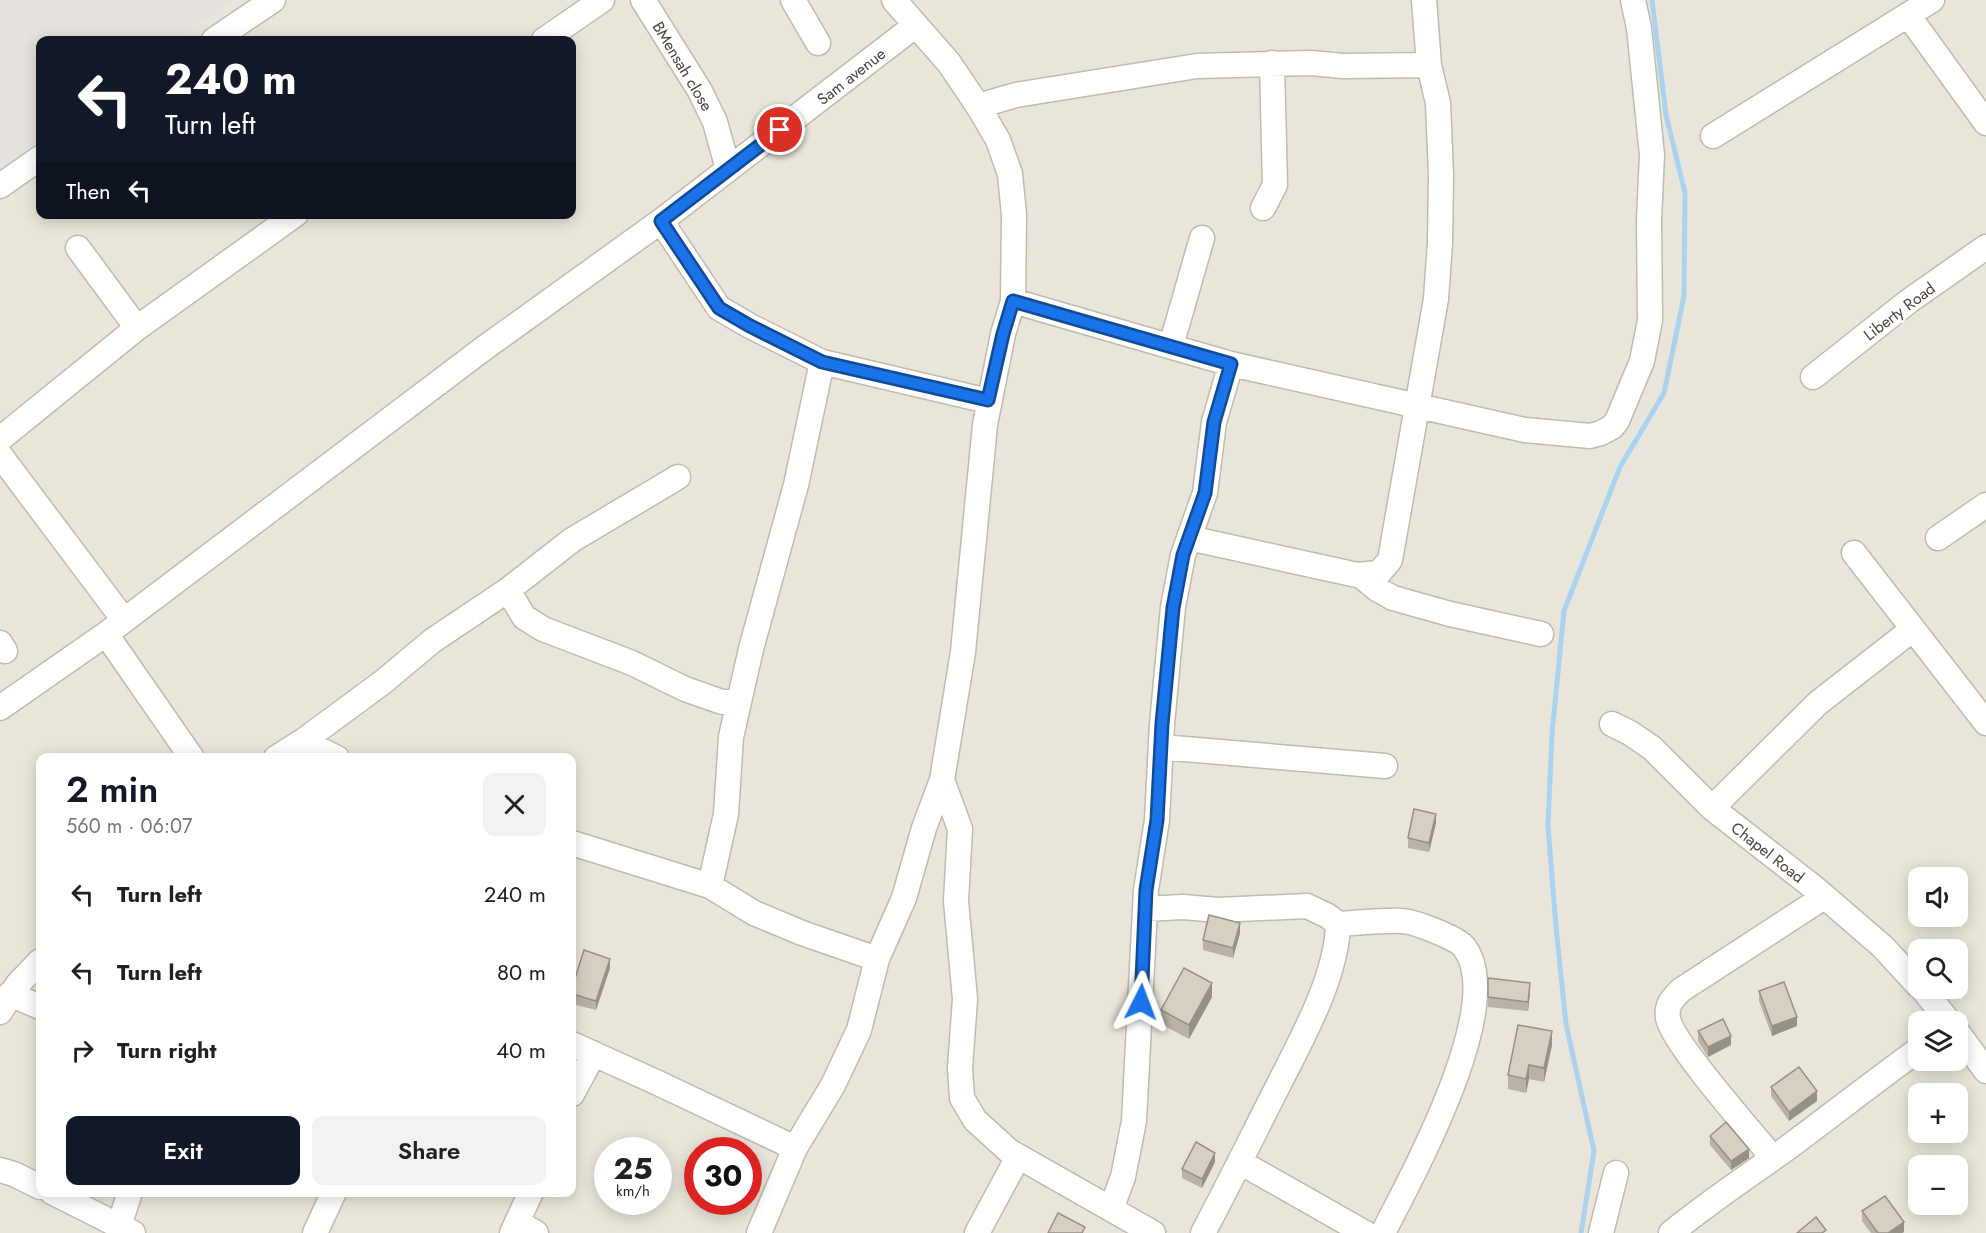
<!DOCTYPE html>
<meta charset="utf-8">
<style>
body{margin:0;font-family:Jost,sans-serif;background:#f2f2f2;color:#202124;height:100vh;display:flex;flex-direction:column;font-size:22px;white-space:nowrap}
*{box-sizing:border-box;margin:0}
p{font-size:20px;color:#757577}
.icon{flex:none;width:33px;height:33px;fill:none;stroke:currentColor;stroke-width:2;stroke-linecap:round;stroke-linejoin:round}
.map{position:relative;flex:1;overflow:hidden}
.details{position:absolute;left:36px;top:753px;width:540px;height:444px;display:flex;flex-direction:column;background:#fff;border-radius:12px;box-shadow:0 3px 15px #0003}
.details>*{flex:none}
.hud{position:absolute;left:36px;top:36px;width:540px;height:183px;border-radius:12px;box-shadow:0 3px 15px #0003;background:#111827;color:#fff;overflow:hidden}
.controls{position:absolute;left:1908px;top:867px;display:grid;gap:12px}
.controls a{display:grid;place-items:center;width:60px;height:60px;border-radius:12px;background:#fff;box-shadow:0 3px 15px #0003;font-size:30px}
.speed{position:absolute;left:594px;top:1137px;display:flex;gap:12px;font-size:30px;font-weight:700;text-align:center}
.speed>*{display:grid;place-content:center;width:78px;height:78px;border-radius:50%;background:#fff;box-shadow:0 3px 15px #0003;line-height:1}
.speed small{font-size:15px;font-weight:400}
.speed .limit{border:9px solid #d22;background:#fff;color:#111}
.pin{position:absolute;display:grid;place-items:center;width:51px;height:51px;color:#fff;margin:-26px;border:3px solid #fff;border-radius:50%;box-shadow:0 2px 6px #0007}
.me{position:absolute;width:66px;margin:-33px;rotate:3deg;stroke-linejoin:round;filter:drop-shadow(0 0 4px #0008)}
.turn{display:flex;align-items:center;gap:21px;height:126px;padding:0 30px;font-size:27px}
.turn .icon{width:78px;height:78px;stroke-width:2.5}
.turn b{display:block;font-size:42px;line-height:51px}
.then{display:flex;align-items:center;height:57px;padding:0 30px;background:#0003;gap:12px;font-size:22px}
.round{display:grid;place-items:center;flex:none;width:63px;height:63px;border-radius:12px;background:#f2f2f2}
.headline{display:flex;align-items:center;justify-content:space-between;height:102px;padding:0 30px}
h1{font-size:36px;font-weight:600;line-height:45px;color:#111827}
.button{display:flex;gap:12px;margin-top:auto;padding:12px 30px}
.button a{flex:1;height:69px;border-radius:12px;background:#111827;color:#fff;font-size:24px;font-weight:600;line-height:69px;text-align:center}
.button a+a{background:#f2f2f2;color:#202124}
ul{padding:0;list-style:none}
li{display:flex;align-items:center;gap:18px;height:78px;padding:0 30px}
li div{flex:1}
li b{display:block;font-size:22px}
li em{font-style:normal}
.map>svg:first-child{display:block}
.residential{fill:#e9e5da;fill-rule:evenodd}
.industrial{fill:#e5e2dd}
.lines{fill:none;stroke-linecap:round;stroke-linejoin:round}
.stream{stroke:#aad3f0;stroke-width:5}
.minor-casing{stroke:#c1bbae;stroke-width:27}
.minor{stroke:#fff;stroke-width:24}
.wall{fill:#b9b2a6}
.shaded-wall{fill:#969187}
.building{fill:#d7cfc1;stroke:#969187;stroke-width:1.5}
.route-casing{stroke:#114b97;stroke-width:15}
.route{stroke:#1a73e8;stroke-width:10}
.labels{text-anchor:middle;stroke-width:4.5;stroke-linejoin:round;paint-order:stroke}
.street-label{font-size:16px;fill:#4a4339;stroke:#fff}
</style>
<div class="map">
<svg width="1986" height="1233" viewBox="0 0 1986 1233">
<rect width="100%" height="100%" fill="#f5f3eb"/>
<!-- residential -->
<path class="residential" d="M0,0H1986V1233H0ZM40,40H572V214H40ZM40,758H572V1192H40ZM1918,878H1958V916H1918ZM1918,950H1958V988H1918ZM1918,1022H1958V1060H1918ZM1918,1094H1958V1132H1918ZM608,1150H658V1202H608ZM698,1150H748V1202H698ZM1918,1166H1958V1204H1918Z"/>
<!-- industrial -->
<path class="industrial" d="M0,0H232L176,40H40V139L0,169Z"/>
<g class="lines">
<!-- stream -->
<path class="stream" d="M1581,1233L1594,1151L1566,1024L1556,927L1548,826L1552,733L1564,611L1620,467L1664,393L1684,296L1685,193L1666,115L1652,0"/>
<!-- minor casing -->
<g class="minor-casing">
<path id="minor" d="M643,0L700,91L715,122L728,169
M793,0L818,43
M894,0L949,63L978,106L998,140L1010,174L1014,215L1013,301L1003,334L985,425L963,652L942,780L960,829L956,901L965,999L960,1068L962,1098L975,1120L1009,1151L1153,1233
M1908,15L1986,123
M214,40L273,0
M544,40L602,0
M978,106L1016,95L1197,66L1311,63L1343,66L1429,65
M1713,136L1932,0
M0,186L40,158
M1263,208L1275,185L1272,63
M661,221L719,308L750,326L822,362L988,401
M78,248L137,328
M1013,301L1231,364L1525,430L1590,436L1601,433L1612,427L1617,421L1642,361L1650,320L1649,220L1652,155L1639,28L1633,0
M1171,346L1202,238
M1813,377L1909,301L1986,247
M0,439L137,328L296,214
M0,455L124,620
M1189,538L1357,575L1379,573L1390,560L1436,299L1440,243L1441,175L1438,103L1429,65L1424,0
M1938,538L1986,505
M1854,553L1986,723
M1360,575L1377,589L1393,598L1450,614L1541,634
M508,590L524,617L543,629L632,663L685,689L722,702H739
M106,634L192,758
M0,643L5,651
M0,708L106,634L483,349L661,221L916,25
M1612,724L1630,733L1652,748L1712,808L1817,890L1883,947L1918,985
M303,741L337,758
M1161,747L1385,766
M276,758L303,741L383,682L432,641L508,590L572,540L678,477
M1712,808L1818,703L1913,629
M572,843L710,886L754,913L802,933L877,959
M710,886L726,814L731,737L751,649L796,485L822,362
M1145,909L1183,907L1218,910L1307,906L1328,916L1338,924C1337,977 1301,1040 1278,1086C1253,1135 1229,1184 1203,1233
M1338,924C1359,923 1381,920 1402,921C1413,921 1457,938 1464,947C1508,1004 1411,1177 1383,1233
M1922,988L1949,1022
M10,994L40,1007
M0,1012L18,984L40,961
M1958,1033L1986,1071
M572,1044L658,1083L795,1148
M572,1094L593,1055
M1773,1158C1753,1134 1671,1041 1668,1018C1666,1005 1672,999 1681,990L1824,897
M1240,1162L1365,1233
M0,1170L14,1174L40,1187
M52,1192L133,1233
M1111,1209L1123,1177L1134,1121L1146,890L1157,820L1162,724L1173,607L1183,555L1205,493L1214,422L1231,364
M518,1222L536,1233
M119,1226L130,1192
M315,1233L334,1192
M512,1233L531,1192
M759,1233L795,1148L833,1085L859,1030L877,959L904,898L924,828L942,780
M977,1233L1018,1157
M1601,1233L1616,1173
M1671,1233C1709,1202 1750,1175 1790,1146C1833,1114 1875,1081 1918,1050"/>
</g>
<!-- minor -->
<use href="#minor" class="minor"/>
</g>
<!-- wall -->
<path class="wall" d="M1436,823L1429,852L1408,848V838Z
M1240,933L1233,958L1203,950V940Z
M610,968L596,1010L572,1004V988Z
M1488,978L1530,992L1528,1011L1488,1007Z
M1759,991L1797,1026L1772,1036L1759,1001Z
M1212,997L1189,1039L1161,1024V1010Z
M1698,1031L1731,1045L1708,1057L1698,1041Z
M1552,1045L1544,1082L1529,1079L1526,1093L1508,1089V1075Z
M1771,1087L1817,1101L1789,1121L1771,1096Z
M1710,1136L1749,1158L1731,1170L1710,1145Z
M1215,1162L1202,1188L1182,1178V1169Z
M1862,1211L1904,1232L1902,1233H1871L1862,1221Z"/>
<!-- shaded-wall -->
<path class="shaded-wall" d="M1436,814V823L1429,852V843Z
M1240,923V933L1233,958V948Z
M610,959V968L596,1010V1001Z
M1212,983V997L1189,1039V1025Z
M1530,983V992L1528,1011V1002Z
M1797,1017V1026L1772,1036V1026Z
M1552,1031V1045L1544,1082V1068Z
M1731,1036V1045L1708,1057V1047Z
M1529,1065V1079L1526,1093V1079Z
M1817,1091V1101L1789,1121V1112Z
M1749,1149V1158L1731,1170V1161Z
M1215,1153V1162L1202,1188V1179Z
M1904,1222V1232L1902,1233H1888Z"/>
<!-- building -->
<path class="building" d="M1414,809L1436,814L1429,843L1408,838Z
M1209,915L1240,923L1233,948L1203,940Z
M584,950L610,959L596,1001L572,994V988Z
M1184,968L1212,983L1189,1025L1161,1010Z
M1488,978L1530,983L1528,1002L1488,997Z
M1784,982L1797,1017L1772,1026L1759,991Z
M1723,1019L1731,1036L1708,1047L1698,1031Z
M1518,1025L1552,1031L1544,1068L1529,1065L1526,1079L1508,1075Z
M1799,1067L1817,1091L1789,1112L1771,1087Z
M1726,1122L1749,1149L1731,1161L1710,1136Z
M1196,1142L1215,1153L1202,1179L1182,1169Z
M1885,1196L1904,1222L1888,1233H1878L1862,1211Z
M1058,1213L1085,1227L1082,1233H1048Z
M1816,1217L1826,1230L1822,1233H1797Z"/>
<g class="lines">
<!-- route casing -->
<g class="route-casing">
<path id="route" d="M780,130L661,221L719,308L750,326L822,362L988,400L1003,334L1013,301L1231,364L1214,422L1205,493L1183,555L1173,608L1162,724L1157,820L1146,890L1141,1002"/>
</g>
<!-- route -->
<use href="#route" class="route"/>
</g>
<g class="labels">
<!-- street labels -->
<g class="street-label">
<text transform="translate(683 66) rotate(59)" y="6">BMensah close</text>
<text transform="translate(851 76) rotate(-38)" y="6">Sam avenue</text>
<text transform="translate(1899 311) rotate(-37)" y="6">Liberty Road</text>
<text transform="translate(1768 852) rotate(38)" y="6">Chapel Road</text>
</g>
</g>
</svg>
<div class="controls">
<a><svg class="icon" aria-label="sound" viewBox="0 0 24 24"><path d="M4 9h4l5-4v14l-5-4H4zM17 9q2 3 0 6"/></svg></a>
<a><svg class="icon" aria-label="search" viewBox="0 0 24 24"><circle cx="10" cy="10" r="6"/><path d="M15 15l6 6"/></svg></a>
<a><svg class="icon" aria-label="layers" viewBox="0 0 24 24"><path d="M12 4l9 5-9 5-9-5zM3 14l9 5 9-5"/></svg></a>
<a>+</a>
<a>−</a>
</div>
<div class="speed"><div>25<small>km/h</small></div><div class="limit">30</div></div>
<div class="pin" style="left:780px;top:130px;background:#d93025"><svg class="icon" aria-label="arrive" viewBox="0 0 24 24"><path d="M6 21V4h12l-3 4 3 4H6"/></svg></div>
<svg class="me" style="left:1141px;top:1002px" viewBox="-20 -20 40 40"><path d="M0-17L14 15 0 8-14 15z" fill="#1a73e8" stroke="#fff" stroke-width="4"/></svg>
<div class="hud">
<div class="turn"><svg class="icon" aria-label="left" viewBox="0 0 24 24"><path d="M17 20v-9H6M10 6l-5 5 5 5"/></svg><div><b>240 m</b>Turn left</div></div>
<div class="then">Then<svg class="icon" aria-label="left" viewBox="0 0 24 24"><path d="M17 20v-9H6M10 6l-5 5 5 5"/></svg></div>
</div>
<section class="details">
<div class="headline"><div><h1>2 min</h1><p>560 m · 06:07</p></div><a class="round"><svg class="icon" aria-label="close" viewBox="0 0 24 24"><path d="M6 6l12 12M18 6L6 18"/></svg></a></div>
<ul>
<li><svg class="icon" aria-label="left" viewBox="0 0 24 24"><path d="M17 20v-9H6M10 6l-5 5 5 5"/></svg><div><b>Turn left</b></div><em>240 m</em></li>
<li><svg class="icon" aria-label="left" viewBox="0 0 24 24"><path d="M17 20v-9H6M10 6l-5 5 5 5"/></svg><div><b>Turn left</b></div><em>80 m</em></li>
<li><svg class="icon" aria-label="right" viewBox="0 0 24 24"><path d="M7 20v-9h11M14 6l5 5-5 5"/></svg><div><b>Turn right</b></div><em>40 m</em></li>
</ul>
<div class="button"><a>Exit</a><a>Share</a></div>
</section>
</div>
